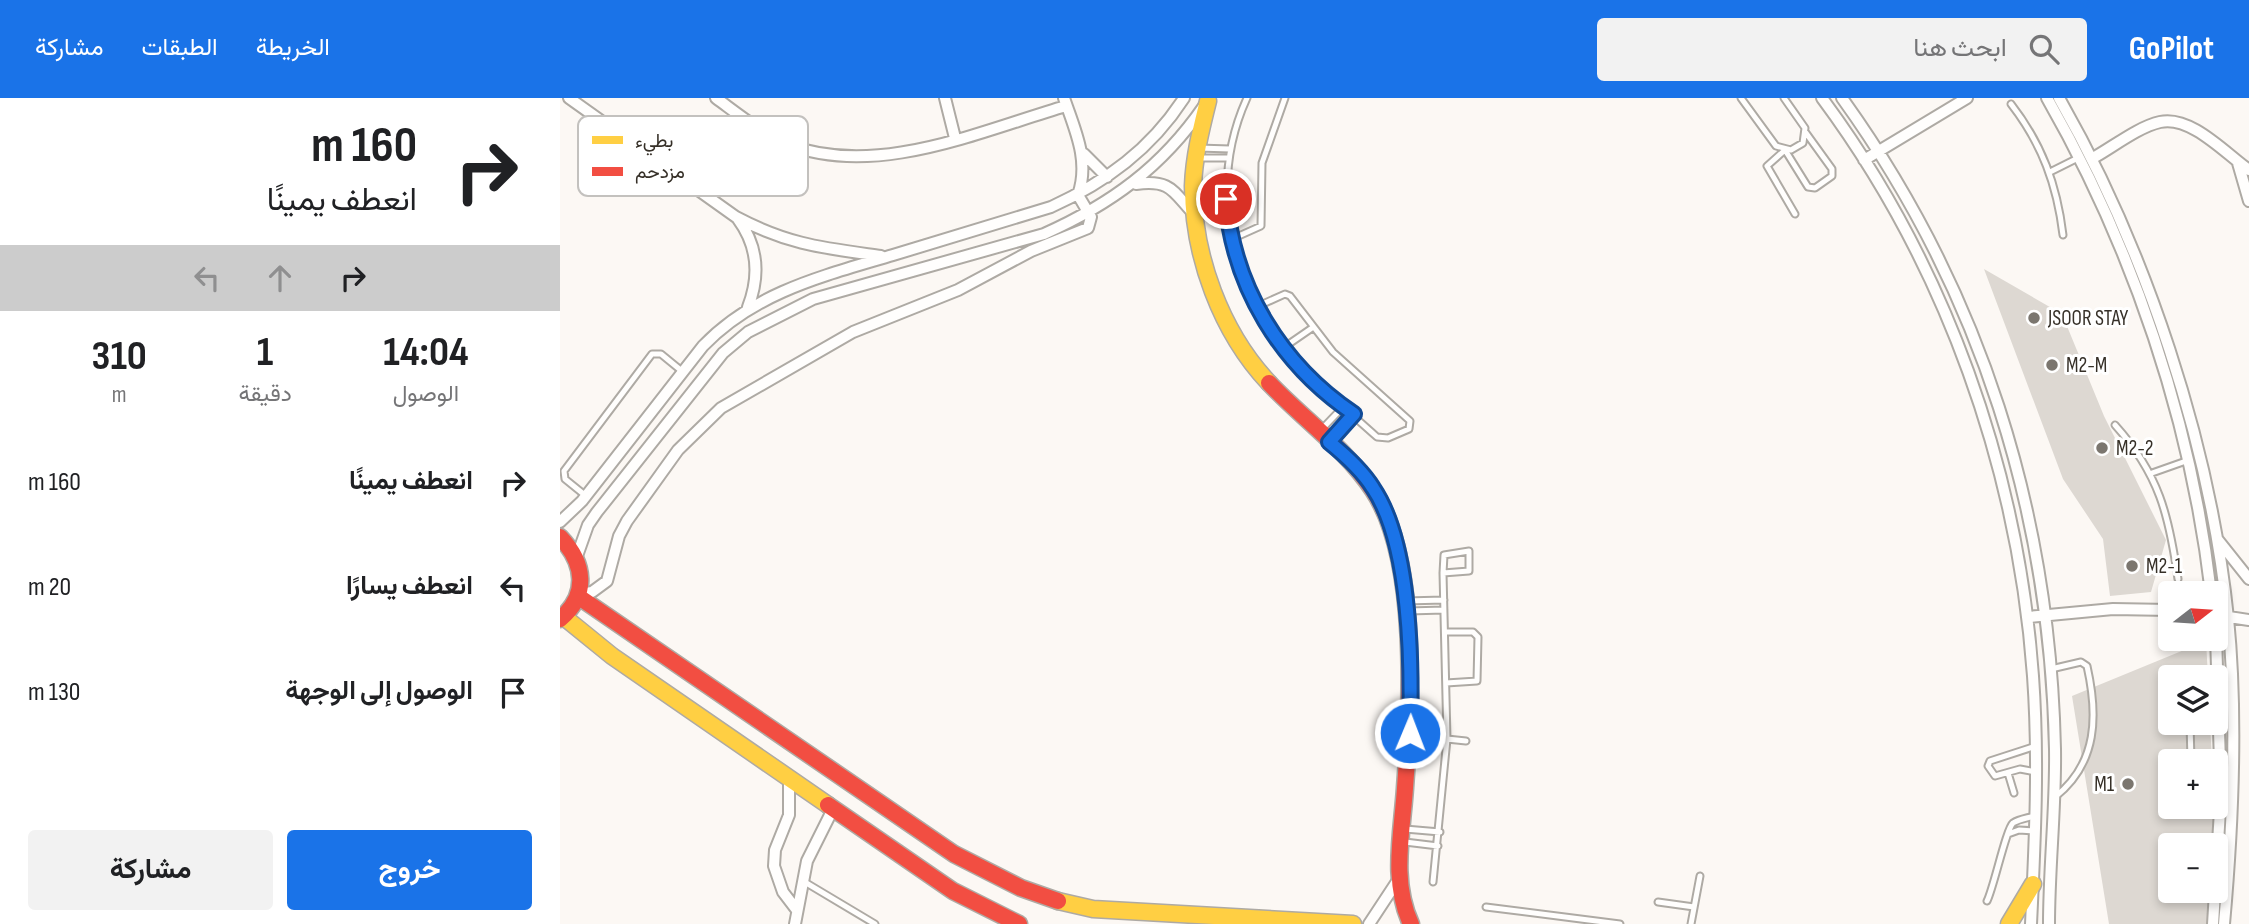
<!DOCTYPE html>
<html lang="ar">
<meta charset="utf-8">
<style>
body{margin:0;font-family:"Sofia Sans Condensed",Vazirmatn,sans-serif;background:#f2f2f2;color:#202124;direction:rtl;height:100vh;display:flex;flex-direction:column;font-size:26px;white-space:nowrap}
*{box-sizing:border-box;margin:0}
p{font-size:23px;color:#757577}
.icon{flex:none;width:38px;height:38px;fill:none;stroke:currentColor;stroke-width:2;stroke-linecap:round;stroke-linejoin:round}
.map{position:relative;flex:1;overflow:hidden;direction:ltr}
.panel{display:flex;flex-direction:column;background:#fff;width:560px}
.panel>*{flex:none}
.guide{background:#fff;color:#202124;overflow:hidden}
.needle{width:46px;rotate:73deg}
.controls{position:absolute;left:1598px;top:483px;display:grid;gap:14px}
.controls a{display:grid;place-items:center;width:70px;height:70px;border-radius:7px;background:#fff;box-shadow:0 4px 10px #0003;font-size:35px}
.pin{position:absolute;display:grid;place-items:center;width:60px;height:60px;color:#fff;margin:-30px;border:4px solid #fff;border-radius:50%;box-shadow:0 2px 7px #0007}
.me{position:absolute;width:77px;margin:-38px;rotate:1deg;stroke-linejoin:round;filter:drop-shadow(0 0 5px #0008)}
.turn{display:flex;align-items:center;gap:24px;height:147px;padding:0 28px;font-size:32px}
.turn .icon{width:91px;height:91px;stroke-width:2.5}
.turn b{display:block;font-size:49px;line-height:60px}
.lanes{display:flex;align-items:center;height:66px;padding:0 28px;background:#0003;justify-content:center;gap:35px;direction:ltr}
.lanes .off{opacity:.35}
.eta{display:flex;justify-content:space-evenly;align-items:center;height:119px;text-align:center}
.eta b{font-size:42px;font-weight:700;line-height:49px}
.action{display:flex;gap:14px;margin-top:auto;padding:14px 28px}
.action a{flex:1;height:80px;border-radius:7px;background:#1a73e8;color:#fff;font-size:28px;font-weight:700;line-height:80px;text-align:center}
.action a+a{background:#f2f2f2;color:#202124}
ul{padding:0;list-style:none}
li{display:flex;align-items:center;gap:21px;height:105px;padding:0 28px}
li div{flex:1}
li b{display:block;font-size:26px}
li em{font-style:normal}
header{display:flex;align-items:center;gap:42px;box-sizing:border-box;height:98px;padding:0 35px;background:#1a73e8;color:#fff}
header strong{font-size:33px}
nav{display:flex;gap:38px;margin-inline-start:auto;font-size:24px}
.search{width:490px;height:63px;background:#f2f2f2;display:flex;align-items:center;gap:18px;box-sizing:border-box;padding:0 24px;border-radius:7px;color:#757577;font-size:26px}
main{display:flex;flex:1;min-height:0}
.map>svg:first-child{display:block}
.building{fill:#ddd8d2}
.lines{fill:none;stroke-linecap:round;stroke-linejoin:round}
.lane-casing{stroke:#aeaaa4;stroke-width:9}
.street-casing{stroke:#aeaaa4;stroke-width:14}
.slow-casing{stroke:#aeaaa4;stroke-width:19}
.jam-casing{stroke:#aeaaa4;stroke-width:19}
.lane{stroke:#fffefd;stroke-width:5}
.street{stroke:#fffefd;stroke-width:10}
.slow{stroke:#ffcf43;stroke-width:16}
.jam{stroke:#f24e42;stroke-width:16}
.route-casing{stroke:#114b97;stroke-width:18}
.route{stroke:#1a73e8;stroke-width:12}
.poi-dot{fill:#7b766f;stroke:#fff;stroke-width:2.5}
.labels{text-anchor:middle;stroke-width:6;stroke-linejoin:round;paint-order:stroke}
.poi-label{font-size:21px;fill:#363028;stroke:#fff;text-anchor:start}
.key{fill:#fff;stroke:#c3c1be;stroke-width:2}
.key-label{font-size:19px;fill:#363028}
</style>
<header>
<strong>GoPilot</strong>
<div class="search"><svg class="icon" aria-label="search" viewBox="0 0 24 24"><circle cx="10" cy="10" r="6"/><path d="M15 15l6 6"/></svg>ابحث هنا</div>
<nav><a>الخريطة</a><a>الطبقات</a><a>مشاركة</a></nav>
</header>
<main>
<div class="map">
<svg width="1689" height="826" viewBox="0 0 1689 826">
<rect width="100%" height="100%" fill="#fcf8f4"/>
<!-- building -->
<path class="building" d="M1424,171L1502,216L1544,318L1606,442L1591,494L1550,498L1543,441L1503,381Z
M1646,543L1648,579H1610V625H1650L1652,663H1610V709H1654L1656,747H1610V793H1656L1658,773L1660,826H1549L1512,598Z"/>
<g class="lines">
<!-- lane casing -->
<g class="lane-casing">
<path id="lane" d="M687,0C656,68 663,143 696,209
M1181,0L1216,48L1231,52L1243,45L1245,30L1224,0
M1451,6C1482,46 1497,87 1503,137
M638,50L670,51
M639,60H669
M1490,74L1520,59
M1235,116L1207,68L1225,52L1248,89L1255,90L1272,78V71L1246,35
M672,141L701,128L702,65L725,0
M725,196L730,198L773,254L850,323L849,331L828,340L817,339C766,293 733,269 696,209Z
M723,250L752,230
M1555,327C1599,376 1609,417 1618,481
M761,332L783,309
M771,341L794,316
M1592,375L1626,363
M26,398L5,381L4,373L92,256H101L123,274
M909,453V473L883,475L884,457Z
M845,503L884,502
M848,513L884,512
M885,534H913L918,539L917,583L886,585
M1491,571L1521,564L1527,568C1538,617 1538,665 1495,699
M1630,575V579
M1630,625L1631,663
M887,641L906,643
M1476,648L1430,663L1428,668L1435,678L1460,671L1476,674
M1448,675L1454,695
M845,731L880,734
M1448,736L1459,732L1476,733
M845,744L878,748
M243,783L315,826
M873,784L887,641L883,475
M1427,803C1434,789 1446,731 1453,725C1459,721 1468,720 1474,718
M1098,804L1134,809
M926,809L1060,826
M1131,826L1140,778"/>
</g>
<!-- street casing -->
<g class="street-casing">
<path id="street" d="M9,0L176,119C229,147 264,150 321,158
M156,0C178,16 201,35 227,46C315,81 420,33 506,8
M385,0L395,40
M1262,0C1386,167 1458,371 1473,578C1479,661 1475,743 1471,826
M1282,0C1421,193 1490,414 1495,651C1496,709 1489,768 1489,826
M1487,0C1573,150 1631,323 1651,495
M1499,0C1586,152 1650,345 1668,520C1678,620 1673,726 1664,826
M524,56L547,79
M1533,60C1553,49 1578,29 1600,24C1631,17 1666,56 1689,72
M1304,62L1407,0
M1678,65L1689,103
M576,86C613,81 613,95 636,118
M178,121C198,148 200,178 188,209
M0,424L22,403L143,248C195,194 263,178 333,157C385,141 438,125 491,109C546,84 591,51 624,0
M1658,442L1689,481
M17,458L28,427L37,414L163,255L188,234L253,201L484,136C551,106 602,69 644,8
M20,496L32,494L47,483L59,438L67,423L118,352L161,310L293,234L398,192L471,153L528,130L531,119L518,97C530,63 515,32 504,0
M1656,517L1689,522
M1468,519L1553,511L1610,512
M229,680V717L215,752L214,768L223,794L236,811
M235,826L247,763L273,711
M809,826L838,782
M1653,826L1661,696L1656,538"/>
</g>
<!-- slow casing -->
<g class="slow-casing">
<path id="slow" d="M648,3C641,31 634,59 633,88C633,158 661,234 709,285
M4,519L52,558L268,707
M498,803L533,811L793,826
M1449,826L1473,786"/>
</g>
<!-- jam casing -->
<g class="jam-casing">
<path id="jam" d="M709,285C743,321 786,351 813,392C859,461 851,609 845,690C842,736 831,783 851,826
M0,439C25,465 29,497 0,521
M19,499L394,756L461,790L498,803
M268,707L393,793L459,826"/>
</g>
<!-- lane -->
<use href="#lane" class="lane"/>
<!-- street -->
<use href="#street" class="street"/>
<!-- slow -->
<use href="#slow" class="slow"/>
<!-- jam -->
<use href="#jam" class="jam"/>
</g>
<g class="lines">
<!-- route casing -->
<g class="route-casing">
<path id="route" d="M666,101C673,189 721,267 794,316L769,344C785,357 802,372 813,390C851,446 852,568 850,635"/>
</g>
<!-- route -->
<use href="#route" class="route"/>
</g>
<!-- markers -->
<g class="poi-dot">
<circle cx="1474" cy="220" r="7"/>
<circle cx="1492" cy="267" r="7"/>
<circle cx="1542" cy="350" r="7"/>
<circle cx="1572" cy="468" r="7"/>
<circle cx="1568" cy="686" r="7"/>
</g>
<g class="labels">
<!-- poi labels -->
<g class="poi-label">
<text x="1488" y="227">JSOOR STAY</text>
<text x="1506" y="274">M2-M</text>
<text x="1556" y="357">M2-2</text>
<text x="1586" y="475">M2-1</text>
<text x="1554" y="693" text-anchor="end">M1</text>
</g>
</g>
<!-- legend -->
<rect x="18" y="18" width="230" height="80" rx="10" class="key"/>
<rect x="32" y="38" width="31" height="8" fill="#ffcf43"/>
<rect x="32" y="69" width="31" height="9" fill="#f24e42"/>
<g class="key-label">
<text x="75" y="49">بطيء</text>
<text x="75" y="80">مزدحم</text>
</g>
</svg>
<div class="controls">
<a><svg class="needle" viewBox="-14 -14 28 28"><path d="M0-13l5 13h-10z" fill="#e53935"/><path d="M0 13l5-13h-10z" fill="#757577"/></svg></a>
<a><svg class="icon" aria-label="layers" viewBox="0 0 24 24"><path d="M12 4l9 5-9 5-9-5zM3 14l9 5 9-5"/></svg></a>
<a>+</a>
<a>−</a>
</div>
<div class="pin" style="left:666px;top:101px;background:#d93025"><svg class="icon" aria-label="arrive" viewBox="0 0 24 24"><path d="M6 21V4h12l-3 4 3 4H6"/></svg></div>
<svg class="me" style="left:850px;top:635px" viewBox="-20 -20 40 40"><circle r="17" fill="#1a73e8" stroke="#fff" stroke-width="3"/><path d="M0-11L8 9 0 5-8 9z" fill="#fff"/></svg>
</div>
<section class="panel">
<div class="guide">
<div class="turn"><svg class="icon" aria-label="right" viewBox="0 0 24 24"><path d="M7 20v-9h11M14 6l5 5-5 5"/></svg><div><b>160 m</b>انعطف يمينًا</div></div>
<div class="lanes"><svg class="icon off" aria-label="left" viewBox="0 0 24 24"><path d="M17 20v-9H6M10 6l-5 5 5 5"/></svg><svg class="icon off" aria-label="ahead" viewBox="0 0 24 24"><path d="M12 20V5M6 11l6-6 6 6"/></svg><svg class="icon" aria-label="right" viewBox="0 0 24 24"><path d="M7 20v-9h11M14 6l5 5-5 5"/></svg></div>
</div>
<div class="eta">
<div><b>14:04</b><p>الوصول</p></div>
<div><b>1</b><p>دقيقة</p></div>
<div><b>310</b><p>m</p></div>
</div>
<ul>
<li><svg class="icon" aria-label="right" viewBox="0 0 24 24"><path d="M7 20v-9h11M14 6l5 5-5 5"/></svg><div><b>انعطف يمينًا</b></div><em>160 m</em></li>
<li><svg class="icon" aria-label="left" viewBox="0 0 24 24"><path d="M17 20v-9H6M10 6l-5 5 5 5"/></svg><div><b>انعطف يسارًا</b></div><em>20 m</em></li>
<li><svg class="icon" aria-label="arrive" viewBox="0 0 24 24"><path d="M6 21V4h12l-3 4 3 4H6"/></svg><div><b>الوصول إلى الوجهة</b></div><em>130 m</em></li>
</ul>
<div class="action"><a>خروج</a><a>مشاركة</a></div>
</section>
</main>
